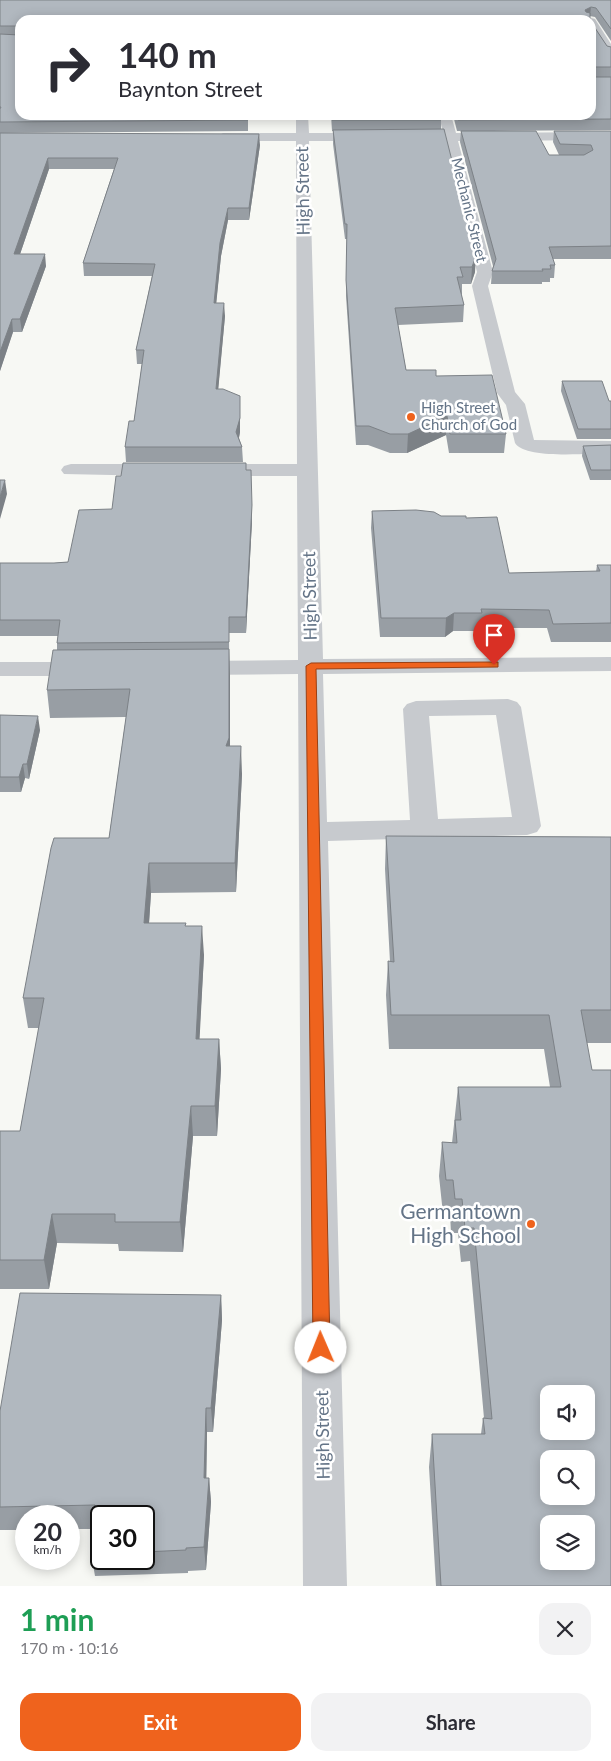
<!DOCTYPE html>
<meta charset="utf-8">
<style>
body{margin:0;font-family:Lato,sans-serif;background:#f2f2f3;color:#2b2b33;height:100vh;display:flex;flex-direction:column;font-size:19px;white-space:nowrap}
*{box-sizing:border-box;margin:0}
p{font-size:16px;color:#7c7c81}
.icon{flex:none;width:28px;height:28px;fill:none;stroke:currentColor;stroke-width:2;stroke-linecap:round;stroke-linejoin:round}
.map{position:relative;height:1586px;overflow:hidden}
.panel{display:flex;flex-direction:column;background:#fff;flex:1}
.panel>*{flex:none}
.banner{position:absolute;left:15px;top:15px;width:581px;height:105px;border-radius:15px;box-shadow:0 2px 12px #0003;background:#fff;color:#2b2b33;overflow:hidden}
.tools{position:absolute;left:540px;top:1385px;display:grid;gap:10px}
.tools a{display:grid;place-items:center;width:55px;height:55px;border-radius:10px;background:#fff;box-shadow:0 2px 12px #0003;font-size:25px}
.speed{position:absolute;left:15px;top:1505px;display:flex;gap:10px;font-size:25px;font-weight:700;text-align:center}
.speed>*{display:grid;place-content:center;width:65px;height:65px;border-radius:50%;background:#fff;box-shadow:0 2px 12px #0003;line-height:1}
.speed small{font-size:12px;font-weight:400}
.speed .limit{border:2px solid #111;border-radius:8px;background:#fff;color:#111}
.pin{position:absolute;display:grid;place-items:center;width:42px;height:42px;color:#fff;margin:-51px -21px;border-radius:50% 50% 50% 0;rotate:-45deg;box-shadow:0 0 5px #0007}
.pin .icon{rotate:45deg}
.me{position:absolute;width:55px;margin:-28px;rotate:359deg;stroke-linejoin:round;filter:drop-shadow(0 0 4px #0008)}
.turn{display:flex;align-items:center;gap:18px;height:105px;padding:0 20px;font-size:22px}
.turn .icon{width:65px;height:65px;stroke-width:2.5}
.turn b{display:block;font-size:35px;line-height:42px}
.round{display:grid;place-items:center;flex:none;width:52px;height:52px;border-radius:15px;background:#f2f2f3}
.headline{display:flex;align-items:center;justify-content:space-between;height:85px;padding:0 20px}
h1{font-size:30px;font-weight:700;line-height:38px;color:#1e9e55}
.primary-button{display:flex;gap:10px;margin-top:auto;padding:10px 20px}
.primary-button a{flex:1;height:58px;border-radius:15px;background:#ef631d;color:#fff;font-size:20px;font-weight:700;line-height:58px;text-align:center}
.primary-button a+a{background:#f2f2f3;color:#2b2b33}
.map>svg:first-child{display:block}
.lines{fill:none;stroke-linecap:round;stroke-linejoin:round}
.minor{fill:#c7cace;fill-rule:evenodd}
.wall{fill:#989ea4;fill-rule:evenodd}
.shaded-wall{fill:#7c8186}
.building{fill:#b1b8bf;stroke:#7c8186;fill-rule:evenodd}
.route{fill:#ef631d;stroke:#9b4013}
.poi-dot{fill:#ef631d;stroke:#fff;stroke-width:2}
.labels{text-anchor:middle;stroke-width:5;stroke-linejoin:round;paint-order:stroke}
.far-street-label{font-size:15px;fill:#647487;stroke:#fff}
.far-poi-label{font-size:15px;fill:#647487;stroke:#fff;text-anchor:start}
.street-label{font-size:18px;fill:#647487;stroke:#fff}
.near-poi-label{font-size:21px;fill:#647487;stroke:#fff;text-anchor:end}
</style>
<div class="map">
<svg width="611" height="1586" viewBox="0 0 611 1586">
<rect width="100%" height="100%" fill="#f7f8f4"/>
<g class="lines">
<!-- minor -->
<path class="minor" d="M591,18L595,19L611,44V56L607,55L591,30V20H586Z
M296,115H308L309,133H370L377,137L370,141H309L323,659L611,657V671L323,674L327,822L410,820L403,709L407,704L416,701L508,699L517,702L521,707L541,826L537,832L527,835L328,841L347,1586H303L298,674L193,675L184,673L181,668L184,663L193,661L298,660L297,476H210L203,474L200,470L203,466L210,464H297L296,141H223L216,137L223,133H296ZM496,715L512,817L438,819L429,716Z
M439,115H451L456,133L611,132V140L458,141L493,272L488,286L515,392L525,404L534,440L611,441V453C591,453 526,460 515,443L506,405L497,393L472,286L477,272L445,141H410L403,137L410,133H443Z
M71,464H159L166,466L169,470L166,474L159,476L64,474L61,470L64,466Z
M0,662H87L96,664L99,669L96,674L87,676H0Z"/>
</g>
<!-- wall -->
<path class="wall" d="M0,0H611V41L595,17L590,16V20H20V115H248V131L0,133Z
M591,22L607,46L611,47V77H591Z
M611,77V130L492,131L549,155H559L553,142L554,131H611V259H553L555,265L554,278H550V282H542V284H491L492,271L493,266L460,142L461,131H457L453,115H591Z
M331,115H440L441,120V129L475,272L471,284H462V294H461L464,305L463,322L398,325L406,370L436,376L506,434L504,453H449L446,435L407,453H390L368,445H356L346,296L347,239H345L333,144V131H332Z
M0,133L260,145L249,220H228L221,256L216,303L225,316L218,389L240,396V432L239,438L242,447L243,462H126L125,447L134,421L142,364H137L136,350L152,276H84L83,263L114,169H49L20,254L46,266L22,332H13L0,371Z
M562,381L609,401H611V439H577L561,391Z
M611,445V480H590L582,456L583,446Z
M246,470L252,521L246,633H229L230,746L242,774L236,892L151,893L149,923L186,926L204,955L199,1039H219L221,1069L217,1136H193L183,1252L119,1251L118,1244L57,1243L49,1289H0V1131H20L39,1028H28L23,998L109,838L126,717L50,718L47,690L57,650V643L58,636H0V563H54L68,562L112,509Z
M372,511L466,518L509,573L596,572L597,565H611V642H551L547,628H481L480,631H453L445,637H380L371,528Z
M0,715L40,730L29,779L25,778L21,792H0Z
M386,836L611,837V1043H587L611,1586H436L429,1467L432,1434H481L483,1418H484L470,1261L461,1262L458,1233H451L450,1214H443L439,1176L442,1142L452,1143L458,1087H550L544,1049H389L386,995L388,961L390,962L385,869Z
M221,1295L222,1320L213,1432H207L206,1478H209L211,1502L206,1570L188,1571V1573L95,1576L91,1553L93,1529H69V1516H26V1530H0V1411ZM101,1516H144V1559H101Z"/>
<!-- shaded-wall -->
<path class="shaded-wall" d="M591,7L590,16L584,19L585,10Z
M259,134L260,145L249,220V208Z
M48,158L49,169L16,266L14,254Z
M228,208V220L221,256L215,316L214,303L220,243Z
M45,254L46,266L22,332L20,319Z
M476,256L475,272L471,284L472,267Z
M224,303L225,316L217,403L216,389Z
M12,319L13,332L0,371V352Z
M240,396V432L237,447L236,432Z
M447,416L446,435L407,453L408,434Z
M5,480L7,494L0,519V497Z
M252,505V521L246,633V617Z
M454,613L453,631L445,637L446,618Z
M229,649L230,676V766L226,746Z
M38,716L40,730L29,779L27,764Z
M241,746L242,774L236,892L235,863Z
M23,764L25,778L21,792L19,777Z
M149,863L151,893L147,953L144,923Z
M202,926L204,955L198,1069L196,1039Z
M219,1039L221,1069L217,1136L215,1106Z
M191,1106L193,1136L183,1252L180,1222Z
M52,1214L57,1243L49,1289L44,1260Z
M221,1295L222,1320L213,1432L211,1408Z
M206,1408L207,1432L206,1502L204,1478Z
M209,1478L211,1502L206,1570L204,1547Z"/>
<!-- building -->
<path class="building" d="M0,0H611V29L596,8L591,7L585,10L586,12L590,13V20H323V18L265,19V20H20V26H0Z
M591,22L607,46L611,47V67H591Z
M20,28V115H248V120L0,122V109L1,107H0V34L19,35Z
M591,77H611V119L458,120L456,115H591Z
M332,115H440L441,120H332Z
M444,129L476,256L472,267H460L463,277H457L464,305L395,308L406,370H436V376L492,375L506,434H450L447,416L408,434H390L369,426H356L346,280L347,224H345L333,130Z
M461,131H536L549,155H584L593,150L591,145L560,144L554,131H611V246L549,247L555,265H550L551,269H542L543,271H492L496,259Z
M0,133L259,134L249,208H228L220,243L214,303H224L216,389H223L240,396V418L236,432L242,447H125L129,421H134L144,350H136L155,264L83,263L118,158H48L14,254H45L20,319H12L0,352Z
M562,381H602L609,401H611V429H578Z
M611,445V470H591L583,446Z
M123,463H246V470H251L252,505L246,617H229V642L57,643L60,620H0V563H54L68,562L79,510L112,509L116,476H121Z
M0,480H5L0,497Z
M416,510L434,512L441,516H466V518L497,517L509,573L600,571L597,565H611V623L553,624L549,610L481,609L482,613H454L446,618H381L372,511Z
M229,649V738L226,746H241L235,863H149L144,923H186L185,926H202L196,1039H219L215,1106H191L180,1222H115V1214H52L44,1260H0V1131H20L44,998H23L51,848L54,838H109L130,689L47,690L53,650Z
M0,715L38,716L27,764H23L19,777H0Z
M386,836L611,837V1010H581L592,1070H611V1586H441L432,1434H485L483,1418L492,1419L474,1228H465L462,1199H455L453,1180H446L442,1142L457,1143L455,1120H461L458,1087H561L549,1015H391L388,961L394,962ZM549,1394H586V1431H549ZM549,1459H586V1496H549ZM549,1524H586V1561H549Z
M20,1293L221,1295L211,1408H206L204,1478H209L204,1547L186,1548V1550L144,1552V1516H101V1553H91L95,1505L0,1507V1411Z"/>
<!-- route -->
<path class="route" d="M494,662H498V667L316,669L330,1348L327,1353L321,1355L316,1353L313,1348L306,666L311,663Z"/>
<!-- markers -->
<g class="poi-dot">
<circle cx="411" cy="417" r="5"/>
<circle cx="531" cy="1224" r="5"/>
</g>
<g class="labels">
<!-- far-street labels -->
<g class="far-street-label">
<text transform="translate(469 210) rotate(76)" y="5">Mechanic Street</text>
</g>
<!-- far-poi labels -->
<g class="far-poi-label">
<text x="421" y="413">High Street<tspan x="421" dy="17">Church of God</tspan></text>
</g>
<!-- street labels -->
<g class="street-label">
<text transform="translate(303 191) rotate(-91)" y="6">High Street</text>
<text transform="translate(310 596) rotate(-91)" y="6">High Street</text>
<text transform="translate(323 1435) rotate(-91)" y="6">High Street</text>
</g>
<!-- near-poi labels -->
<g class="near-poi-label">
<text x="521" y="1219">Germantown<tspan x="521" dy="24">High School</tspan></text>
</g>
</g>
</svg>
<div class="tools">
<a><svg class="icon" aria-label="sound" viewBox="0 0 24 24"><path d="M4 9h4l5-4v14l-5-4H4zM17 9q2 3 0 6"/></svg></a>
<a><svg class="icon" aria-label="search" viewBox="0 0 24 24"><circle cx="10" cy="10" r="6"/><path d="M15 15l6 6"/></svg></a>
<a><svg class="icon" aria-label="layers" viewBox="0 0 24 24"><path d="M12 4l9 5-9 5-9-5zM3 14l9 5 9-5"/></svg></a>
</div>
<div class="speed"><div>20<small>km/h</small></div><div class="limit">30</div></div>
<div class="pin" style="left:494px;top:665px;background:#d93025"><svg class="icon" aria-label="arrive" viewBox="0 0 24 24"><path d="M6 21V4h12l-3 4 3 4H6"/></svg></div>
<svg class="me" style="left:321px;top:1348px" viewBox="-20 -20 40 40"><circle r="19" fill="#fff"/><path d="M0-13L10 11 0 6-10 11z" fill="#ef631d"/></svg>
<div class="banner">
<div class="turn"><svg class="icon" aria-label="right" viewBox="0 0 24 24"><path d="M7 20v-9h11M14 6l5 5-5 5"/></svg><div><b>140 m</b>Baynton Street</div></div>
</div>
</div>
<section class="panel">
<div class="headline"><div><h1>1 min</h1><p>170 m · 10:16</p></div><a class="round"><svg class="icon" aria-label="close" viewBox="0 0 24 24"><path d="M6 6l12 12M18 6L6 18"/></svg></a></div>
<div class="primary-button"><a>Exit</a><a>Share</a></div>
</section>
